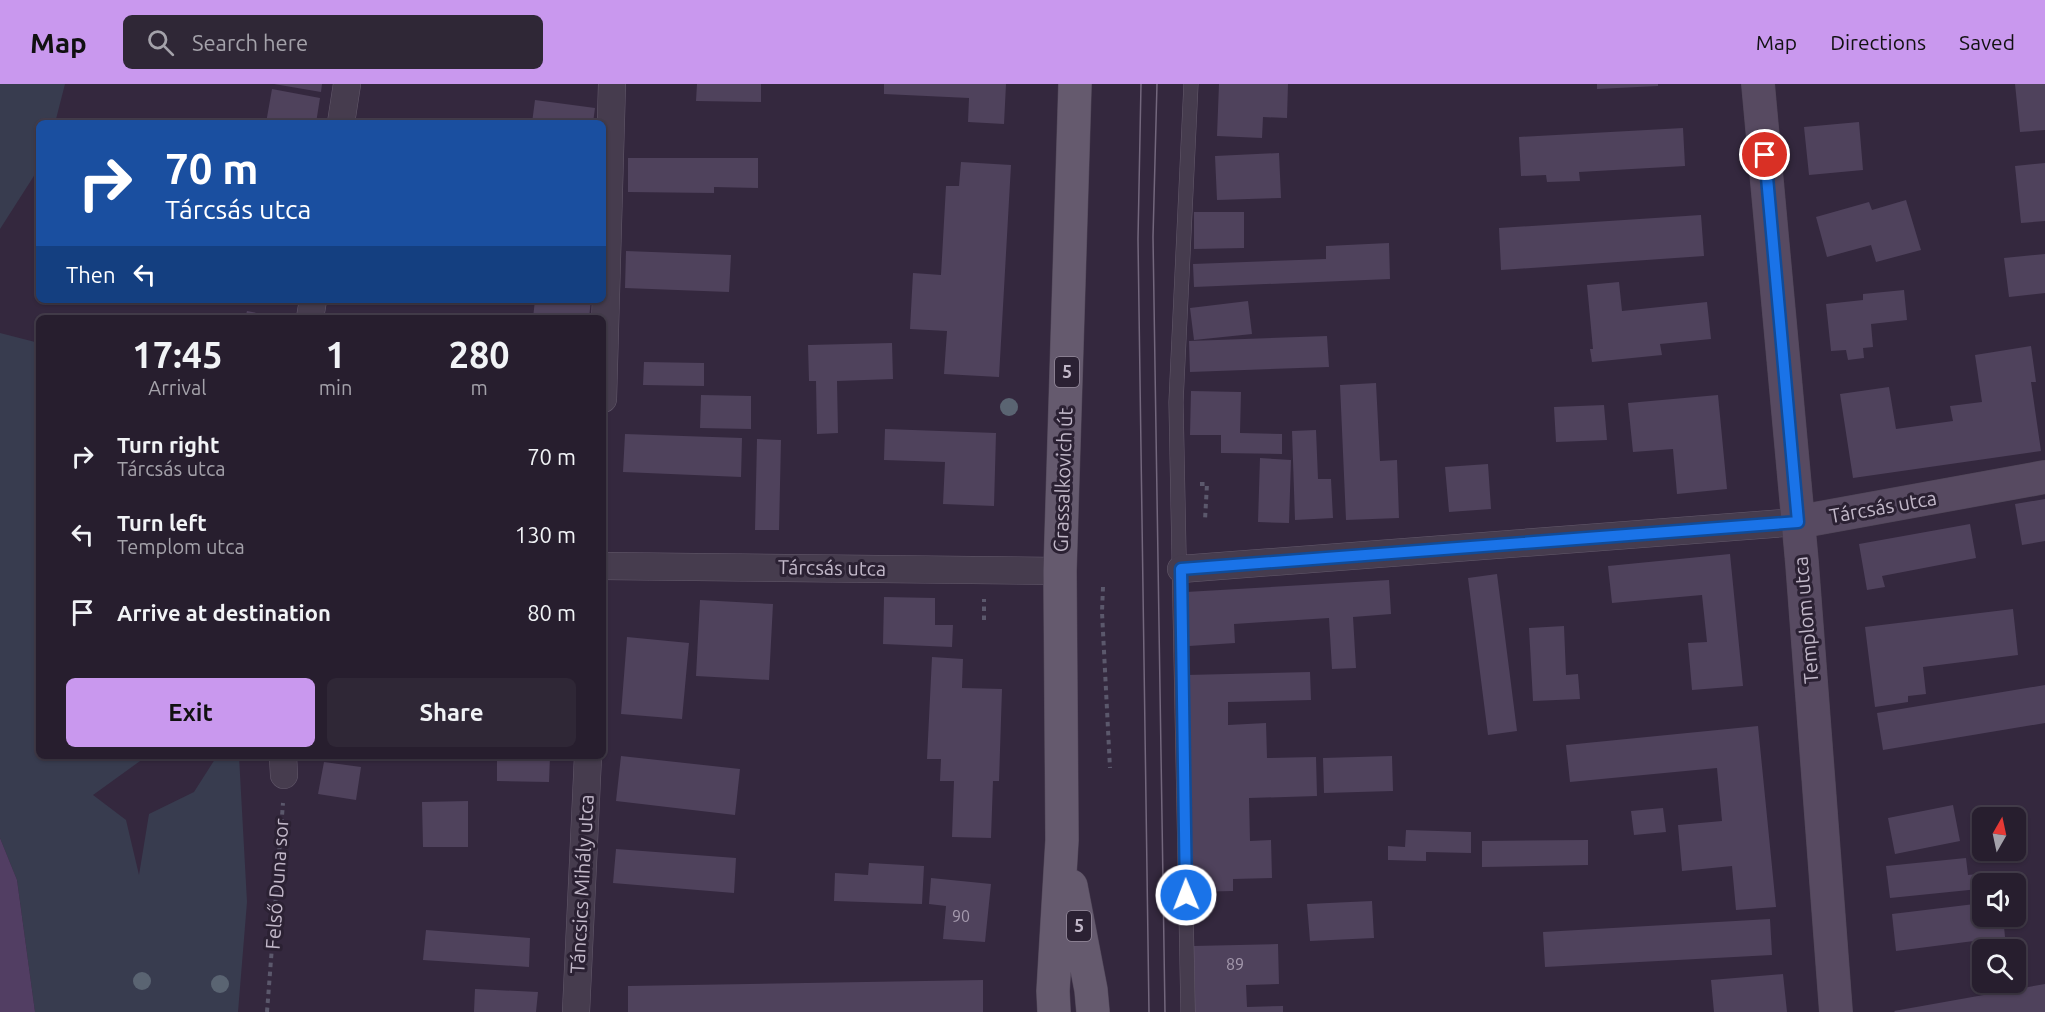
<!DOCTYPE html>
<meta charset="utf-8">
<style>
body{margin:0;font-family:Ubuntu,sans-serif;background:#2f2736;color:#f1f3f6;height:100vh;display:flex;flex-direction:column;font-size:22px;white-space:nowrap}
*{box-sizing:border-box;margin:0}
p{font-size:20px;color:#a4a2aa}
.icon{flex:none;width:33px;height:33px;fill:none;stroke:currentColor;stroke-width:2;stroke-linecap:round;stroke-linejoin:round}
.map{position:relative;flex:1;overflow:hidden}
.side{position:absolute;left:36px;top:231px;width:570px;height:444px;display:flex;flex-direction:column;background:#271e2e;border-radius:9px;box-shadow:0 2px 4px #0004,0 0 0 2px #433c4a}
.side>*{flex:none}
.hud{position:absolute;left:36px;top:36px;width:570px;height:183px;border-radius:9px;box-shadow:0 2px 4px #0004,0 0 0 2px #433c4a;background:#1a4fa0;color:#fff;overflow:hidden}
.needle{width:39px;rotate:9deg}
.controls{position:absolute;left:1972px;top:723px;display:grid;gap:12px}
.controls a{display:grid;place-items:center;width:54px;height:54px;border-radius:9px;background:#271e2e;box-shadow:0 2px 4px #0004,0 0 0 2px #433c4a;font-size:30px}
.pin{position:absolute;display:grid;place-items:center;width:51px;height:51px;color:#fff;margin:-26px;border:3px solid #fff;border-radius:50%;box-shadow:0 2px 6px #0007}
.me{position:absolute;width:66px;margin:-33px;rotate:359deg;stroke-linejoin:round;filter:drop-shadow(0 0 4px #0008)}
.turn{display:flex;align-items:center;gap:21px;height:126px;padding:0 30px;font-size:27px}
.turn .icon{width:78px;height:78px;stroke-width:2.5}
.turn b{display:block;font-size:42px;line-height:51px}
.then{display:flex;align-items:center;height:57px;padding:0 30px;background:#0003;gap:12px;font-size:22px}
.eta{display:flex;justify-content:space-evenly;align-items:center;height:102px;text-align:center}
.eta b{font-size:36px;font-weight:600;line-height:42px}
.cta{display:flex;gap:12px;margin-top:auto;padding:12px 30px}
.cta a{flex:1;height:69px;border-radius:9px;background:#c998ee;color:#111;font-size:24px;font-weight:600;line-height:69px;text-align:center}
.cta a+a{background:#2f2736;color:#f1f3f6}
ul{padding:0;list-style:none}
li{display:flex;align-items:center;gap:18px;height:78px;padding:0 30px}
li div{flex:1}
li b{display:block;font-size:22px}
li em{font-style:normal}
header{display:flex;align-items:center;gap:36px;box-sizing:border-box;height:84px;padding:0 30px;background:#c998ee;color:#111}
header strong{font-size:28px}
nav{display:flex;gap:33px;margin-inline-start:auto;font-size:21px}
.search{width:420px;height:54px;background:#2f2736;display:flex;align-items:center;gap:15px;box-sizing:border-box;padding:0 21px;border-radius:9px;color:#a4a2aa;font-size:22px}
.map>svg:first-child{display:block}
.green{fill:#383c4f}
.water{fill:#523e63}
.building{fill:#4f425c}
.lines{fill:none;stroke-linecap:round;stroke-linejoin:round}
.lane-casing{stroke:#645a6c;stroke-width:15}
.street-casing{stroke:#645a6c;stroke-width:28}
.secondary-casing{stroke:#4f4557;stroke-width:34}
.primary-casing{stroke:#4f4557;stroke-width:34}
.path{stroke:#5b586c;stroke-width:4;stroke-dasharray:4.5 4.5;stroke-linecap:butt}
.lane{stroke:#463c4e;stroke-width:14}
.street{stroke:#463c4e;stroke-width:27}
.secondary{stroke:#574a61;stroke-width:33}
.primary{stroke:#655a6e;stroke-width:33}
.tram{stroke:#73677d;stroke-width:1.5}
.tree{fill:#5a6472}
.route-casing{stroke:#114b97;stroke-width:15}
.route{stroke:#1a73e8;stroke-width:10}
.labels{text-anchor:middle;stroke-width:6;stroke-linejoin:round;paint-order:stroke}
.number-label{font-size:16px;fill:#a59aae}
.shield{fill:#2b2133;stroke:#958b9c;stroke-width:1.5}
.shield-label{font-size:18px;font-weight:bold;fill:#c2b8c9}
.street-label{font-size:20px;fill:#c2b8c9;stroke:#2b2133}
</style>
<header>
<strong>Map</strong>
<div class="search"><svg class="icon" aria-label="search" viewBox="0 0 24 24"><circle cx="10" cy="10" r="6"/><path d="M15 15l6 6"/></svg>Search here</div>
<nav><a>Map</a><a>Directions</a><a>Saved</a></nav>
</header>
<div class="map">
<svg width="2045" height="928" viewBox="0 0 2045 928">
<rect width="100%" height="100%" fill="#34283e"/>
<!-- green -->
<path class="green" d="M0,0H65L55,39H39V84L0,145Z
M0,249L39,259V672H147L93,711L126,736L139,791L149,730L194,708L217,672H239L247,818L238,928H35L17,796L0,754Z"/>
<!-- water -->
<path class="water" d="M0,754L17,796L35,928H0Z"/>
<!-- building -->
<path class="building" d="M274,0H322L321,8Z
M697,0H761V18L696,17Z
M884,0H1006L1004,40L968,38L969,14L884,10Z
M1219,0H1288L1287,34L1263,33L1262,54L1217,52Z
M1597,0H1658V2L1597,5Z
M2015,0H2045V46L2020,48Z
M272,5L320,14L316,39H266Z
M535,16L595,24L593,39H532Z
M1859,38L1863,86L1809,91L1804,43Z
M1683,44L1685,82L1579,88L1580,97L1547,98L1546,91L1521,92L1519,53Z
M1279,69L1281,114L1217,116L1215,72Z
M628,74H758V104L714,103V109L628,108Z
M961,78L1011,81L999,293L944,290L947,247L910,245L913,189L941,191L946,102H959Z
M2045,79V137L2021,139L2015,82Z
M1906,116L1921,166L1876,178L1871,161L1827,173L1816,133L1869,118L1872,126Z
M1194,128H1244V164L1194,165Z
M1701,131L1704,172L1501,186L1499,144Z
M1389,159L1390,195L1194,203L1193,180L1326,175V162Z
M626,167L731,171L729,208L625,204Z
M2045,170V209L2009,213L2004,174Z
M1619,198L1622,227L1707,218L1711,255L1660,260L1662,271L1592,278L1590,265H1593L1587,201Z
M1904,206L1907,236L1871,240L1873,263L1863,264L1864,274L1848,276L1846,266L1831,267L1826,220L1863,216V210Z
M266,216H290V221Z
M535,216H591L589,234H533Z
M1248,217L1252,250L1194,256L1190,224Z
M247,227L277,233V234H245Z
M1327,252L1329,283L1190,288L1189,257Z
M892,259L893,295L837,297L838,349L817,350L816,297H809L808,261Z
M2031,262L2036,298H2031L2041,367L1853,394L1840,310L1889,303L1896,345L1953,337L1950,322L1982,318L1975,271Z
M644,278L704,279V302L643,301Z
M1376,299L1380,377L1397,376L1399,434L1346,436L1340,301Z
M1191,307L1241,308L1240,349L1282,350V370L1221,369V351H1190Z
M701,311L751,312V345L700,344Z
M1718,311L1727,405L1677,410L1673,365L1633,368L1628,319Z
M1604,321L1607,356L1556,358L1554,323Z
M885,345L996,349L994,422L943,420L945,378L884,376Z
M1316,346L1318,395H1331L1333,434L1295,436L1292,347Z
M625,350L742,354L741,393L623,388Z
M757,355L781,356L779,446H755Z
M1260,374L1291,376L1289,439L1258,438Z
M1488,380L1491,425L1449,428L1445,383Z
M2045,415V457L2022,461L2015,420Z
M1970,440L1976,474L1882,492L1885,503L1867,506L1859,460Z
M1730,470L1743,602L1692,606L1688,559L1707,558L1702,511L1612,519L1608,482Z
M1497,490L1517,647L1488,651L1468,494Z
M1389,496L1391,530L1353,533L1356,584L1332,585L1329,534L1234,540L1235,559L1189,562L1186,508Z
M884,513L935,514V541H953L952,563L883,560Z
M700,516L773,520L769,596L696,592Z
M2013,525L2018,571L1923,583L1926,610L1908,612V618L1875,623L1865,543Z
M1564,542L1566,591L1578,590L1580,615L1533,617L1529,544Z
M627,553L689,559L682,635L621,630Z
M932,573L963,575L962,604L1002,605L999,697H993L991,754L952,753L954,697H940L941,675H927Z
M1310,588L1311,616L1228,618V641L1266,639L1267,674L1316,673L1317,712L1249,714L1250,757L1271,756L1272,794L1233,795V807L1192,808L1186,591Z
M2045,601V639L1883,666L1877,629Z
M1758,642L1776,823L1736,826L1732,782L1682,787L1678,741L1722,737L1717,684L1570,698L1566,661Z
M488,672H550L549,698L497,697V676H488Z
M621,672L740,685L735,731L616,717Z
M1392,672L1393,707L1324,709L1323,674Z
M324,678L361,683L356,716L318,710Z
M468,717V763H423L422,718Z
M1953,721L1960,757L1895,770L1888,734Z
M1663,724L1666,748L1634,751L1631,727Z
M1406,746L1471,748V769L1426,768V777L1388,776V762L1405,763Z
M1588,756V781L1482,783V757Z
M616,765L736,774L734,809L613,799Z
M1966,774L1968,791L1978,790L1979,805L1890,814L1886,782Z
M869,779L924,782L922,820L834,817L835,789L868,791Z
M931,794L991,800L985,858L943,855L946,822L929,820Z
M1372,817L1374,854L1310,857L1307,820Z
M1983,819V832H2003L2005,853L1896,867L1892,830Z
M1770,835L1772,871L1545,883L1543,848Z
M426,846L530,854L529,883L423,876Z
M1278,860L1279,900L1246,901L1247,923L1283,922V928H1195L1193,862Z
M1783,890L1787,928H1714L1711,896Z
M983,896V928H628V902Z
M2045,900V928H1895L1894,927Z
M475,905L538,908L536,928H474Z"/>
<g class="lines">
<!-- lane casing -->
<g class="lane-casing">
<path id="lane" d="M1188,928L1176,318L1191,0"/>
</g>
<!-- street casing -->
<g class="street-casing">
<path id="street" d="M341,39L347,0
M310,234L313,216
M603,315L612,0
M603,482L1060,487
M1181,485L1798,438
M283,672L284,691
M576,928L588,672"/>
</g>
<!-- secondary casing -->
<g class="secondary-casing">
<path id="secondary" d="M1758,0L1802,479L1836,928
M1798,438L2045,393"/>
</g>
<!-- primary casing -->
<g class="primary-casing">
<path id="primary" d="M1071,802L1091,906L1093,928
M1054,928L1053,907L1062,756L1060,487L1075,0"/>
</g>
<!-- path -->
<path class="path" d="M1200,400H1207L1205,436
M1103,503L1102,528L1110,684
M984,536V515
M267,928L283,719"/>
<!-- lane -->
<use href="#lane" class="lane"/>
<!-- street -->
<use href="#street" class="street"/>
<!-- secondary -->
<use href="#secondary" class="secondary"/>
<!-- primary -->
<use href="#primary" class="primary"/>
<!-- tram -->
<path class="tram" d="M1141,0L1138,155L1149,928
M1157,0L1153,153L1165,928"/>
</g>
<!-- trees -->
<g class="tree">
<circle cx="1009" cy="323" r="9"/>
<circle cx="142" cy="897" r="9"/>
<circle cx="220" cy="900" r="9"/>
</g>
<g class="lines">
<!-- route casing -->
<g class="route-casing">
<path id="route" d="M1186,811L1181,485L1798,438L1765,71"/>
</g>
<!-- route -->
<use href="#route" class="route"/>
</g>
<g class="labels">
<!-- number labels -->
<g class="number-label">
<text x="961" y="838">90</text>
<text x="1235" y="886">89</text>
</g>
<!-- shield labels -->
<g class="shield">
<rect x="1055" y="273" width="24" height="30" rx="4.5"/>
<rect x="1067" y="827" width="24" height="30" rx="4.5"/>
</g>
<g class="shield-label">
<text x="1067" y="294">5</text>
<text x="1079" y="848">5</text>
</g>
<!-- street labels -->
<g class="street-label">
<text transform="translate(1063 396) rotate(-88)" y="7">Grassalkovich út</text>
<text transform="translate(1883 423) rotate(-10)" y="7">Tárcsás utca</text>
<text transform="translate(832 484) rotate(1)" y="7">Tárcsás utca</text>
<text transform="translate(1806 536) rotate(-95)" y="7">Templom utca</text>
<text transform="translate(277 800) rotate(-86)" y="7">Felső Duna sor</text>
<text transform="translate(582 800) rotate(-87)" y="7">Táncsics Mihály utca</text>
</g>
</g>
</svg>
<div class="controls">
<a><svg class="needle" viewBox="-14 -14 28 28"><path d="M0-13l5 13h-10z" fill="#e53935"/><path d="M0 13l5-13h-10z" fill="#a4a2aa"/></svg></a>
<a><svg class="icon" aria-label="sound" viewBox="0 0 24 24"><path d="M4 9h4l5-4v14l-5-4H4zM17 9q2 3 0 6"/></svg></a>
<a><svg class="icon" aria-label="search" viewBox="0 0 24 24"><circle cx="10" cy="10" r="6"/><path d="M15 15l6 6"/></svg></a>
</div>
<div class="pin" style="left:1765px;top:71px;background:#d93025"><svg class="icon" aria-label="arrive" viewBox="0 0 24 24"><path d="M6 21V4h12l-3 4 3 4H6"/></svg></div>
<svg class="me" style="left:1186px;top:811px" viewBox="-20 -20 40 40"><circle r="17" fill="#1a73e8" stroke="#fff" stroke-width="3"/><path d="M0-11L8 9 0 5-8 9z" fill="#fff"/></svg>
<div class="hud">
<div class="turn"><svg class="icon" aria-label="right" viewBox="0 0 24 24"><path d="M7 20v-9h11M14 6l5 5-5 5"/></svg><div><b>70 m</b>Tárcsás utca</div></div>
<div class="then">Then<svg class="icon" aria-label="left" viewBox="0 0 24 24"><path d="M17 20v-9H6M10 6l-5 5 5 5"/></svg></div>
</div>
<section class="side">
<div class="eta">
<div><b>17:45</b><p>Arrival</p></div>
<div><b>1</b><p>min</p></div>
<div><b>280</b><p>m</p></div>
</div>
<ul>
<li><svg class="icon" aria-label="right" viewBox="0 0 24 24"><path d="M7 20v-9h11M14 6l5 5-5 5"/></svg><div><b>Turn right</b><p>Tárcsás utca</p></div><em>70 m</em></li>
<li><svg class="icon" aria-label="left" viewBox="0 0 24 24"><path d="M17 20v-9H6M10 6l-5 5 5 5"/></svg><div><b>Turn left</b><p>Templom utca</p></div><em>130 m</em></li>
<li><svg class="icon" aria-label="arrive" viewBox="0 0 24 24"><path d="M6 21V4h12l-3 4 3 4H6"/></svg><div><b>Arrive at destination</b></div><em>80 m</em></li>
</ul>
<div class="cta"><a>Exit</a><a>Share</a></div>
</section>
</div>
